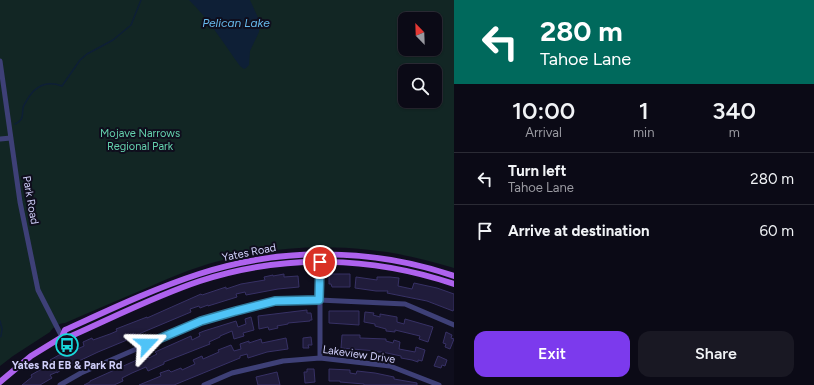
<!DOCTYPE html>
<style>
body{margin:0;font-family:Figtree,sans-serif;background:#191823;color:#f1f3f6;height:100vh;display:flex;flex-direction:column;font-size:15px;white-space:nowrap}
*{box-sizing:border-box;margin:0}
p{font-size:13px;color:#9a9aa1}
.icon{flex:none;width:22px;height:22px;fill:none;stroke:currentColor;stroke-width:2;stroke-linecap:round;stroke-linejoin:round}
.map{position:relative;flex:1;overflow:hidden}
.panel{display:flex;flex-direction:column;background:#0b0a16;width:360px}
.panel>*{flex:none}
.banner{background:#00695c;color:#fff;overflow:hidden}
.needle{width:26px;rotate:337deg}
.tools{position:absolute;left:398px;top:12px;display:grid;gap:8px}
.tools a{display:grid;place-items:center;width:44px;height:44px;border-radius:8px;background:#0b0a16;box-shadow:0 1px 3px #0004,0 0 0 1px #2b2b35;font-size:20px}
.pin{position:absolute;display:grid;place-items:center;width:34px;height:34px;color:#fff;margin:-17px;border:2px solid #fff;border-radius:50%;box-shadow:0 1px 4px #0007}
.me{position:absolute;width:44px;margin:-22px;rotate:67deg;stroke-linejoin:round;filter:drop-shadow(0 0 3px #0008)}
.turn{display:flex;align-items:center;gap:14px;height:84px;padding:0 20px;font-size:18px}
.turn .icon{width:52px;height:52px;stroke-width:2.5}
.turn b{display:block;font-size:28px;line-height:34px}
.eta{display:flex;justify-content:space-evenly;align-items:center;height:68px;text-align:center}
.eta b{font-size:24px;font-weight:600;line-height:28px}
.button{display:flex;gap:8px;margin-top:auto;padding:8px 20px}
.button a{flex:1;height:46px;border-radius:12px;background:#7c3aed;color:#fff;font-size:16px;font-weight:600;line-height:46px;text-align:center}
.button a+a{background:#191823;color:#f1f3f6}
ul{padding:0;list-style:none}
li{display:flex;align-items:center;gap:12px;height:52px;padding:0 20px;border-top:1px solid #2b2b35}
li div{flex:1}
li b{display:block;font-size:15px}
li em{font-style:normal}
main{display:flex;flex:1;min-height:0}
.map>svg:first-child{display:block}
.green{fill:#122624;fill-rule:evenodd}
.water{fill:#0e1f36}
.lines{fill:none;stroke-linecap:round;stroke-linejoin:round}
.stream{stroke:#0e1f36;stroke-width:1.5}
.building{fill:#201c3b;stroke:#373165}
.minor{stroke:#3e4077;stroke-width:5}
.major{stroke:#ae62ee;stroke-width:6}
.route-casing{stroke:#337fa1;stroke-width:10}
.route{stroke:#4fc3f7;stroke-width:7}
.labels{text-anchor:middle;stroke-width:4;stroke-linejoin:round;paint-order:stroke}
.park-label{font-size:11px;fill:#64d1ad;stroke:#0f0e1d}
.street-label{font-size:11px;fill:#d0cffa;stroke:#0f0e1d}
.poi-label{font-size:11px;font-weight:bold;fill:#d0cffa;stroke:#0f0e1d}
.water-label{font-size:12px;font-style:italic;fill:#68bbee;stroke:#0f0e1d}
</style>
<main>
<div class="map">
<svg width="454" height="385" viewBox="0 0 454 385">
<rect width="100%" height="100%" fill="#0f0e1d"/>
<!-- green -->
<path class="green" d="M0,0H454V268C445,265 435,263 425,260C358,243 286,243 219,261C192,268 167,279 142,290C116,301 90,312 65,323C59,323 53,327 50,332L13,356L0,366ZM405,19H435V49H405ZM405,71H435V101H405Z"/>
<!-- water -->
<path class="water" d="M189,0H250L260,22L259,32L250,51L249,65L246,68L244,69L240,66C224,44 209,19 189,0Z"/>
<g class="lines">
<!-- stream -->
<path class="stream" d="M15,124C24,119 22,117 23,108C23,106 26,102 27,100C35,86 46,80 62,86L80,60L87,54L113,40L131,25L141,0
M0,321L2,329L1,336L0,337"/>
</g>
<!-- building -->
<path class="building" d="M284,274V277L298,276L299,287L278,289L246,295L245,292L236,294L237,297L208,306V305L200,308L199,306L190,309L191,312L141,333L136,336L134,333L126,337L127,340L98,352L62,369L57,373V372L50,375L52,378L40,385H22L32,377L31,375L52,363L50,360L70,349L71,352L84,346L83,342L92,338L93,340L110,334L117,331L116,329L147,317V318L201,294L202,295L226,287V289L241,284L265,280L264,277L273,275V276Z
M329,274H350V287H332L331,284H329Z
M356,277L377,280V277H390L399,278L398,286L412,289L414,283L437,288L454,294V309L453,311L427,301L387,293L388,291H376L355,288Z
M307,310V313H311L312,320H310V321L288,323V324L277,326L278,328L269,330L268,327L259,329L258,316Z
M329,311H359V325L329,323Z
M365,312L374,313L373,315L380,317V314L397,317V322L404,324L405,319L433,327L428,342L419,339L420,336L395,330V332L386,331V329L375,326V324L364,322Z
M251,317L254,330L243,333L244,336L234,339L232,331L220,336V337L209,342L210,344L164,362V364L148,371L146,367L132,373L122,378L123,381L114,385H84L90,382V381L148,355L149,358L157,354L155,352L191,336L192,340L200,336L199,333L204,331L236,321L238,327L246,324L245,319Z
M446,332L452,335L451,338L454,339L450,349L445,347L446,344L443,343Z
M342,335H360V338L386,339V341L393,343L394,340L400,342L399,349L415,352L416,347L425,350L422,361L418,360V362L412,360L401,358V356L382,352H376V351L341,348Z
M311,337L312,345H308L309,348H303V338Z
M286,338L288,349L267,352L248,358L247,354L240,356V358L174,385H139L161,376L160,373L169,370L171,372L181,368L182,370L195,364L193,360L202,356L203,359L219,352L218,350L231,345L234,351L241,349L240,344L249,341V343L261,339L262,343Z
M438,356L447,360L445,366L442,365L441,368L434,366Z
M307,369H314L315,382L305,383L304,372H307Z
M329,369L350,370V373L356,374L357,371L375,373L394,377V379L417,383V385H364V384L340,382V381H329Z
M277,372L280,385H258L256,377Z"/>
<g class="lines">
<!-- minor -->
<path class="minor" d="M0,61L20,202L38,290L62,337
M0,139L11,138
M320,261V358
M60,385L81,373L201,321L236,311L275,301L319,300L405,304L454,325
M204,385L232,373L283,361L320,358L390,366L439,385"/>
<!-- major -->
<path class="major" d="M62,337L65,330C109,310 153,289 199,274C282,247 372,248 454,276
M0,382L31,356L62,337H69C112,318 155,296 200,281C283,254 371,256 454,284"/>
</g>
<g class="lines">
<!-- route casing -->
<g class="route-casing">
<path id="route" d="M147,344L201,321L236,311L275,301L319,300L320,262"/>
</g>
<!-- route -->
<use href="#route" class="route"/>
</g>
<!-- icons -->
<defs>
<g id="bus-ring" transform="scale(1.15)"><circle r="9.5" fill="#0f0e1d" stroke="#18d8dc" stroke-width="1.5"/><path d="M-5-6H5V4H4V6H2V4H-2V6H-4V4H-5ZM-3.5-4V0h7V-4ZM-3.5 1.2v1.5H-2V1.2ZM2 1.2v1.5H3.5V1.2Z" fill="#18d8dc"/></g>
</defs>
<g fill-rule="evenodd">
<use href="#bus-ring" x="67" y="345"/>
</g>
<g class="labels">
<!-- park labels -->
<g class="park-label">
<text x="140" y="137">Mojave Narrows<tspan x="140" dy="13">Regional Park</tspan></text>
</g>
<!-- street labels -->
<g class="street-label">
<text transform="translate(31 200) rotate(80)" y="4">Park Road</text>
<text transform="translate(249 252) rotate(-11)" y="4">Yates Road</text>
<text transform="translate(359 354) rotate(8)" y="4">Lakeview Drive</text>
</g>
<!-- poi labels -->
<g class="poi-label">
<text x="67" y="369">Yates Rd EB &amp; Park Rd</text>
</g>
<!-- water labels -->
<g class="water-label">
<text x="236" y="27">Pelican Lake</text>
</g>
</g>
</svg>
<div class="tools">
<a><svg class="needle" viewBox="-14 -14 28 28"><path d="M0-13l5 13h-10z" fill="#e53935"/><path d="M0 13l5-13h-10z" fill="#9a9aa1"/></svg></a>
<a><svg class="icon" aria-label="search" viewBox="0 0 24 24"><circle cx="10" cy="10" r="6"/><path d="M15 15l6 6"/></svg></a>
</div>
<div class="pin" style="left:320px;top:262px;background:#d93025"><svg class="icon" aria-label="arrive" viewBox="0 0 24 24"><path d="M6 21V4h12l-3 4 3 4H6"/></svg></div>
<svg class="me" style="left:147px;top:344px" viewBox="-20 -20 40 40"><path d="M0-17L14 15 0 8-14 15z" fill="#4fc3f7" stroke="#fff" stroke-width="4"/></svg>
</div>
<section class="panel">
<div class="banner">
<div class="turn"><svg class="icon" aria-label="left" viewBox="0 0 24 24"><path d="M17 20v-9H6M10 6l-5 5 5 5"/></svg><div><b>280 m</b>Tahoe Lane</div></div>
</div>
<div class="eta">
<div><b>10:00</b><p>Arrival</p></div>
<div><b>1</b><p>min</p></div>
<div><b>340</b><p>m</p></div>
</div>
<ul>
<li><svg class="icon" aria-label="left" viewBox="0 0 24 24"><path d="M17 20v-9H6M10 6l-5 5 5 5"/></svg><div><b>Turn left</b><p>Tahoe Lane</p></div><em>280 m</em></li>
<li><svg class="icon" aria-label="arrive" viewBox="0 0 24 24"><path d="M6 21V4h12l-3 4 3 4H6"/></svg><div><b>Arrive at destination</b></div><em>60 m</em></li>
</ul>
<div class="button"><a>Exit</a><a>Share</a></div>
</section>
</main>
